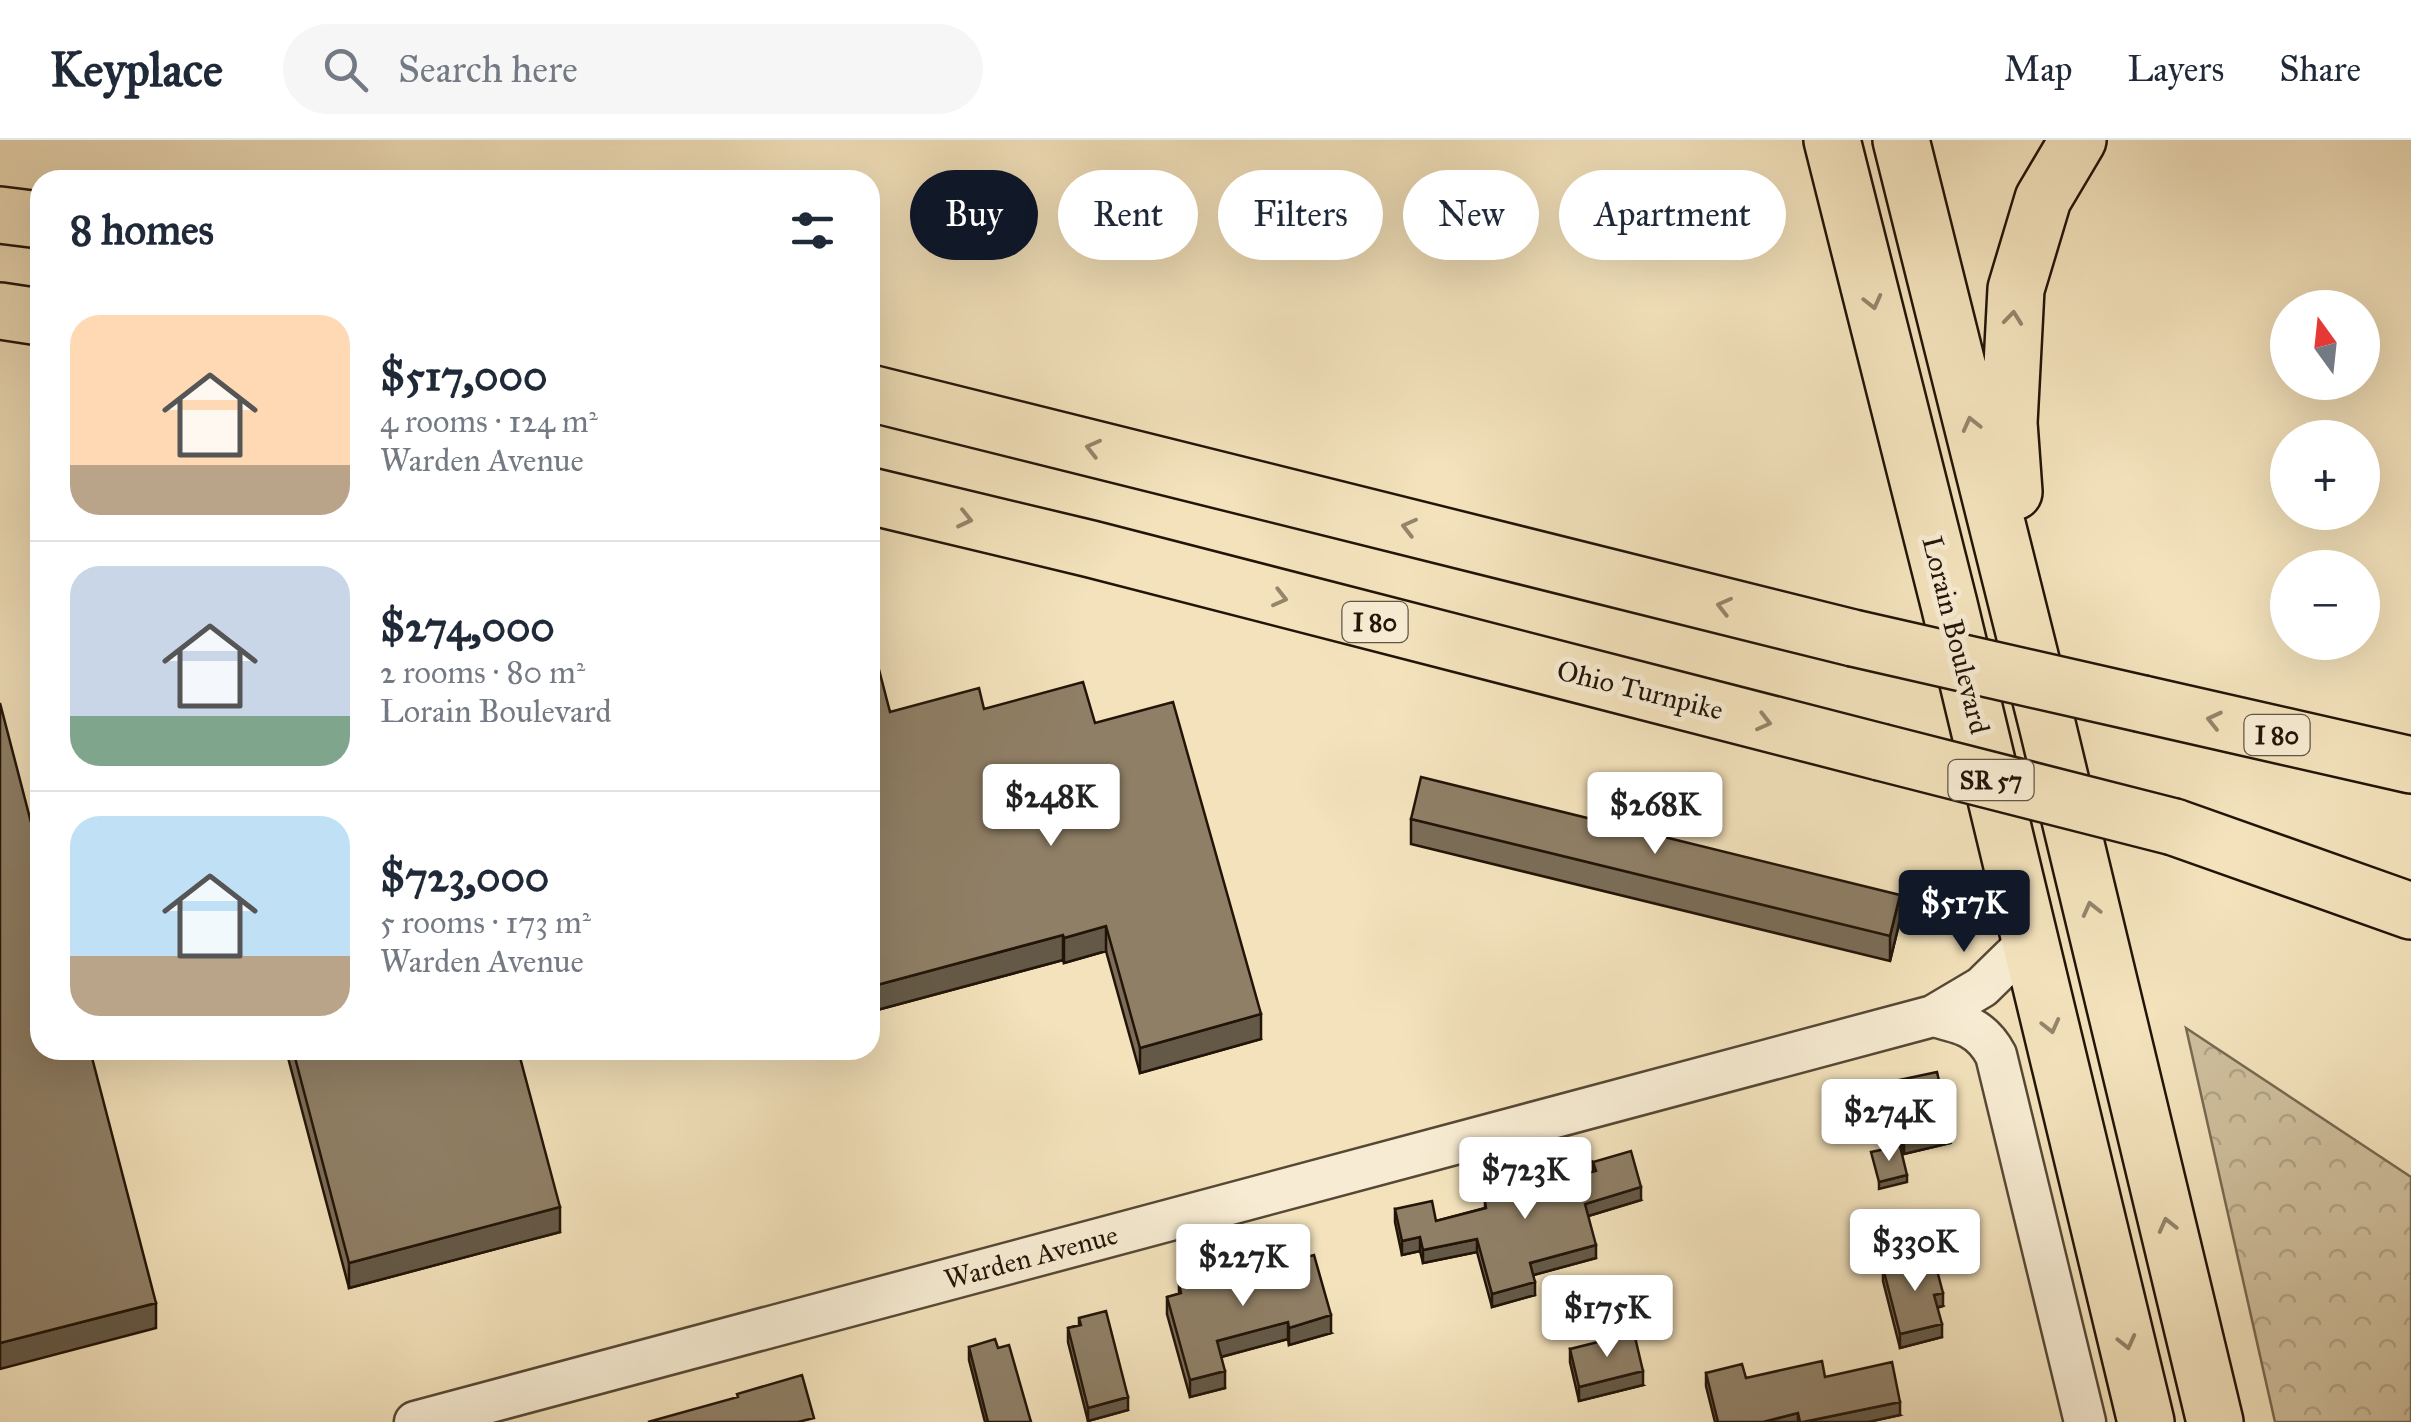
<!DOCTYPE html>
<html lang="en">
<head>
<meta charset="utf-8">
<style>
	body { margin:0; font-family:"IM FELL Great Primer",serif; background:#f6f6f7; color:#1f2937; height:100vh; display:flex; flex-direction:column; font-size:38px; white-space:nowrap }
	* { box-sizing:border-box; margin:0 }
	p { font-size:32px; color:#747a83 }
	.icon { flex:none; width:55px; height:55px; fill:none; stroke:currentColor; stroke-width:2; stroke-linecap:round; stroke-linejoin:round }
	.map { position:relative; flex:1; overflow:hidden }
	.details { position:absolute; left:30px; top:30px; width:850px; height:890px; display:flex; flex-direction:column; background:#fff; border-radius:30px; box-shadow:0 10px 40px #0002 }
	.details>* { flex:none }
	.banner { position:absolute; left:910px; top:30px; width:950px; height:90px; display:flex; gap:20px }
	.needle { width:65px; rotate:345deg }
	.controls { position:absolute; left:2270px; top:150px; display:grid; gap:20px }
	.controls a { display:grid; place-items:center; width:110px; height:110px; border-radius:50%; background:#fff; box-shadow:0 10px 40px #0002; font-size:50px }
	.price { position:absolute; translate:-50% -85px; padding:0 22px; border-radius:10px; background:#fff; color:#222; font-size:32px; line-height:65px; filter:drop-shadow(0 2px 5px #0008) }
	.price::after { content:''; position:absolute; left:50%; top:60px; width:30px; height:22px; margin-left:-15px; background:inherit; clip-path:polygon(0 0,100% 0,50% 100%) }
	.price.selected { background:#111827; color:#fff }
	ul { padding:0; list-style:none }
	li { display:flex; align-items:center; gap:30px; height:250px; padding:0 40px }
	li+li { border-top:2px solid #e0e1e3 }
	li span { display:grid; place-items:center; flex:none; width:280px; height:200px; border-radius:30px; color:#555 }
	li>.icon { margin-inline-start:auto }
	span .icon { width:120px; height:120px; fill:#fffc; stroke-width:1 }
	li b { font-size:42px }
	h2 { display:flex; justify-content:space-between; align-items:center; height:120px; padding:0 40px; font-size:42px }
	.pill { padding:0 35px; border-radius:45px; background:#fff; box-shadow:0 10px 40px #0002; font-size:35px; line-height:90px }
	.pill.selected { background:#111827; color:#fff }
	header { display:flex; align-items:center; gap:60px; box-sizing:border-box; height:140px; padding:0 50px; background:#fff; border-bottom:2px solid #e0e1e3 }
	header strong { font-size:48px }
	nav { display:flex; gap:55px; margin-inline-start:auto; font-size:35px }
	.search { width:700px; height:90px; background:#f6f6f7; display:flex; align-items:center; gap:25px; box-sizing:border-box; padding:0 35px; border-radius:55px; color:#747a83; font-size:38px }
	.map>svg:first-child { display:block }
	.forest { fill:url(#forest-crowns); stroke:#786a52; stroke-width:2.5 }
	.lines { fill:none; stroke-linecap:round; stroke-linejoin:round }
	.minor-casing { stroke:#564835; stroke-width:45 }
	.highway-casing { stroke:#221408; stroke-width:60 }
	.minor { stroke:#f7ecd3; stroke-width:40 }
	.highway { stroke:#f3e2bc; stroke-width:55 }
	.highway-bridge-casing { stroke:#221408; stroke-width:60; stroke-linecap:butt }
	.highway-bridge { stroke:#f3e2bc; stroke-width:55 }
	.wall { fill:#7b6d58; stroke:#221408; stroke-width:2.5 }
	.shaded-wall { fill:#645947; stroke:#221408; stroke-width:2.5 }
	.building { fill:#8f7f66; stroke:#221408; stroke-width:2.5 }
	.oneway { stroke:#95856b }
	.labels { text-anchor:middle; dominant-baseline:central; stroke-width:10; stroke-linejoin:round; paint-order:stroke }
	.shield { fill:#f7ecd3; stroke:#625545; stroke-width:2.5 }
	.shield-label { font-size:25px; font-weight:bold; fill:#221408 }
	.street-label { font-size:28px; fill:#221408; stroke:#f7ecd3 }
</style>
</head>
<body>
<header>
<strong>Keyplace</strong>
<div class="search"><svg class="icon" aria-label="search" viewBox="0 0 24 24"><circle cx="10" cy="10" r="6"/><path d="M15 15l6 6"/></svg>Search here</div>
<nav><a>Map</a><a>Layers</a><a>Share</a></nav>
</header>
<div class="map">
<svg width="2411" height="1282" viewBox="0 0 2411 1282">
	<defs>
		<pattern id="forest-crowns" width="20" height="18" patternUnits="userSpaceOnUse" patternTransform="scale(2.5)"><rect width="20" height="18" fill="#cfbf9d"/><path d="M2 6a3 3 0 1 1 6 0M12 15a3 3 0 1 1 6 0" fill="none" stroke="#b1a386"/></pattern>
	</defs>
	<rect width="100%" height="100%" fill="#f3e2bc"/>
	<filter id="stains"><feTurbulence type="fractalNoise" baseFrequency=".002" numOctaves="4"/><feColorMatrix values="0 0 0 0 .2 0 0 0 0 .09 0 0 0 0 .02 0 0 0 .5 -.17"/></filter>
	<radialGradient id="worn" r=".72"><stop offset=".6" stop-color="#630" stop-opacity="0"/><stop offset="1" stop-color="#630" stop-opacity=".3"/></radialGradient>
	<!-- forest -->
	<path class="forest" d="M2186,888L2411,1037V1282H2275Z"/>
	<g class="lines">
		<!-- minor casing -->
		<g class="minor-casing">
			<path id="minor" d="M1933,876C1962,883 1981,887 1996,915L2085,1282
				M415,1282L1933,876L1982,847L2030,800"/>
		</g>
		<!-- highway casing -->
		<g class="highway-casing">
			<path id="highway" d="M1832,0L1949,464L2146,1282
				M1901,0L2048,588L2215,1282
				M0,75L40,80
				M0,171L40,177
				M870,253L1853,498
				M2014,352L2009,283L2016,149L2043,59L2078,0
				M870,356L1091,409L1880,612
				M2143,564L2411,625
				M2174,687L2411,771"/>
		</g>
		<!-- minor -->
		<use href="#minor" class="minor"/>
		<!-- highway -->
		<use href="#highway" class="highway"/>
		<!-- highway-bridge casing -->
		<g class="highway-bridge-casing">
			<path id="highway-bridge" d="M1853,498L2143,564
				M1880,612L2174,687"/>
		</g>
		<!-- highway-bridge -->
		<use href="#highway-bridge" class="highway-bridge"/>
	</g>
	<!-- wall -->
	<path class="wall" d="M870,519L890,572L984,569L1095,583L1261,899L1140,933L1106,811L1064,823L1063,820L877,870L870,844Z
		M1411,679L1900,780L1890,821L1411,704Z
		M286,910H518L560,1092L349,1148Z
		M1890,942L1950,1003L1904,1014L1890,956Z
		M1593,1022L1641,1060L1588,1076L1596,1118L1533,1135L1535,1155L1492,1167L1477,1112L1423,1123L1420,1111L1402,1115L1395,1082V1069L1436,1081L1485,1068V1061L1593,1032Z
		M1883,1128L1943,1166L1937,1168L1942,1197L1900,1208L1883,1141Z
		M1213,1142L1331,1193L1289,1205L1288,1199L1221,1217L1225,1248L1190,1257L1167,1174V1157L1179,1154V1143Z
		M1079,1178L1128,1270L1088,1281L1068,1202V1188L1079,1185Z
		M969,1207L998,1208L1031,1282H985L969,1220Z
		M1570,1209L1643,1245L1579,1261L1570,1222Z
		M1706,1233L1746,1238L1825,1237L1900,1275L1868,1282H1715L1706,1246Z"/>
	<!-- shaded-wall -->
	<path class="shaded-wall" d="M1900,755V780L1890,821V796Z
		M1106,786V811L1064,823V798Z
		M1063,795V820L877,870V845Z
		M1261,874V899L1140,933V908Z
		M1950,989V1003L1904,1014V1000Z
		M1907,1035V1042L1879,1049V1042Z
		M1641,1047V1060L1585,1077V1064Z
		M560,1067V1092L349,1148V1123Z
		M1420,1097V1111L1402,1115V1101Z
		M1477,1099V1112L1423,1123V1110Z
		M1596,1105V1118L1530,1136V1123Z
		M1535,1142V1155L1492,1167V1154Z
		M1943,1153V1166L1934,1168V1155Z
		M156,1163V1188L0,1229V1203Z
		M1331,1175V1193L1289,1205V1188Z
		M1288,1182V1199L1217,1218V1201Z
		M1942,1184V1197L1900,1208V1194Z
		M1225,1231V1248L1190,1257V1240Z
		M1643,1231V1245L1579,1261V1247Z
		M1128,1257V1270L1088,1281V1268Z
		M1900,1262V1275L1868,1282H1803Z
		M1798,1273V1282H1763Z"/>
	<!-- building -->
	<path class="building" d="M876,518L890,572L979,548L984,569L1083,542L1095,583L1173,562L1261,874L1140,908L1106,786L1064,798L1063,795L877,845L870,819V519Z
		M0,563L40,717V910H90L156,1163L0,1203Z
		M1421,637L1900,755L1890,796L1411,679Z
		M293,910H518L560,1067L349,1123Z
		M1937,932L1950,989L1904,1000L1890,942Z
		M1900,1006L1907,1035L1879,1042L1871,1012Z
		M1631,1011L1641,1047L1585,1064L1596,1105L1530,1123L1535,1142L1492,1154L1477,1099L1423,1110L1420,1097L1402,1101L1395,1069L1432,1061L1436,1081L1486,1068L1485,1061L1596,1031L1593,1022Z
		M1314,1115L1331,1175L1289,1188L1288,1182L1217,1201L1225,1231L1190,1240L1167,1157L1181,1153L1179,1143L1211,1134L1213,1142L1228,1139Z
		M1933,1115L1943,1153L1934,1155L1942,1184L1900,1194L1883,1128Z
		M1106,1171L1128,1257L1088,1268L1068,1188L1081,1185L1079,1178Z
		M1634,1193L1643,1231L1579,1247L1570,1209Z
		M995,1199L998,1208L1009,1205L1031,1282H988L969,1207Z
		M1822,1221L1825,1237L1892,1222L1900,1262L1803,1282H1800L1798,1273L1763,1282H1718L1706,1233L1742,1224L1746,1238Z
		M802,1235L814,1278L798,1282H648L738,1257L737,1254Z"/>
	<!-- one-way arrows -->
	<defs><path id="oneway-chevron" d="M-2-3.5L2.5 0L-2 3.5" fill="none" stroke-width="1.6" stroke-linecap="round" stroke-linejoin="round" transform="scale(2.5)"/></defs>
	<g class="oneway">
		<use href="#oneway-chevron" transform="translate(1873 162) rotate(76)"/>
		<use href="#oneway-chevron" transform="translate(2013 178) rotate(-84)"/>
		<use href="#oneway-chevron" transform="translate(1971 284) rotate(-104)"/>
		<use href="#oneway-chevron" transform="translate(1093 308) rotate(-166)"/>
		<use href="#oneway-chevron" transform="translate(965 379) rotate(13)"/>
		<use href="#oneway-chevron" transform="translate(1409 387) rotate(-166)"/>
		<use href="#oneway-chevron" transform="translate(1280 458) rotate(14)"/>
		<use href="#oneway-chevron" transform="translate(1724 466) rotate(-166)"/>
		<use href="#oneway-chevron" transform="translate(2214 580) rotate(-167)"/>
		<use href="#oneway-chevron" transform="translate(1764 582) rotate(14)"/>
		<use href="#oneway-chevron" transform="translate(2091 769) rotate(-104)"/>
		<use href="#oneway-chevron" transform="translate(2051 886) rotate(76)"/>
		<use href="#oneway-chevron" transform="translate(2167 1085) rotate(-104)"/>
		<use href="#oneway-chevron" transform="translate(2127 1202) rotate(76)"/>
	</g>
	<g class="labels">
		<!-- shield labels -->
		<g class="shield">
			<rect x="1342.5" y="462" width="65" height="40" rx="8"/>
			<rect x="2244.5" y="575" width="65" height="40" rx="8"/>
			<rect x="1948.5" y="620" width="85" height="40" rx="8"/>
		</g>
		<g class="shield-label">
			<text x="1375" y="482">I 80</text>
			<text x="2277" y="595">I 80</text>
			<text x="1991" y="640">SR 57</text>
		</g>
		<!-- street labels -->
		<g class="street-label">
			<text transform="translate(1956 495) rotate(76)">Lorain Boulevard</text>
			<text transform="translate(1640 550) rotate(14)">Ohio Turnpike</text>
			<text transform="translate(1031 1117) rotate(-15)">Warden Avenue</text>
		</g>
	</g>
	<rect width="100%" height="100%" filter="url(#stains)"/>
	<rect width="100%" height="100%" fill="url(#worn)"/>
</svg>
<div class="controls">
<a><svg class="needle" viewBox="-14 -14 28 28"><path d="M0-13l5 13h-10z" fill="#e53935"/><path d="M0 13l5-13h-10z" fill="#747a83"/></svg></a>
<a>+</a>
<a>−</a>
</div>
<b class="price" style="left:1051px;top:709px">$248K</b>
<b class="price" style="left:1655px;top:717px">$268K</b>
<b class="price selected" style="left:1964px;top:815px">$517K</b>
<b class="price" style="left:1889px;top:1024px">$274K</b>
<b class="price" style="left:1525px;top:1082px">$723K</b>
<b class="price" style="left:1915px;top:1154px">$330K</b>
<b class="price" style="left:1243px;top:1169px">$227K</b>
<b class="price" style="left:1607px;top:1220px">$175K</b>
<div class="banner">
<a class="pill selected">Buy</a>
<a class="pill">Rent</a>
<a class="pill">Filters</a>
<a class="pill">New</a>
<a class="pill">Apartment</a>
</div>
<section class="details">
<h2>8 homes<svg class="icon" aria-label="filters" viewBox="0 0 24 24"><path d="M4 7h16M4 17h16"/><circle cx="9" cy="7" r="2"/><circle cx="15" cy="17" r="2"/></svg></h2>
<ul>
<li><span style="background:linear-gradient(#ffd9b3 75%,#b9a48a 0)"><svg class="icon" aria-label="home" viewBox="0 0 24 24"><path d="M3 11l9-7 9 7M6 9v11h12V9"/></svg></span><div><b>$517,000</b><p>4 rooms · 124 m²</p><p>Warden Avenue</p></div></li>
<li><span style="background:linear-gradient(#c9d6e8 75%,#7fa58c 0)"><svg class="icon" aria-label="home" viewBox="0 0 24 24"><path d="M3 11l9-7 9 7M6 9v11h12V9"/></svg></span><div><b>$274,000</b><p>2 rooms · 80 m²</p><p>Lorain Boulevard</p></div></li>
<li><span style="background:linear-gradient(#bfe0f5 70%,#b9a48a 0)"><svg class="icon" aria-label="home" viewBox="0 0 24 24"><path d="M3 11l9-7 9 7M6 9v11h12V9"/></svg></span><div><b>$723,000</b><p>5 rooms · 173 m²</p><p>Warden Avenue</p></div></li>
</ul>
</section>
</div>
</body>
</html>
